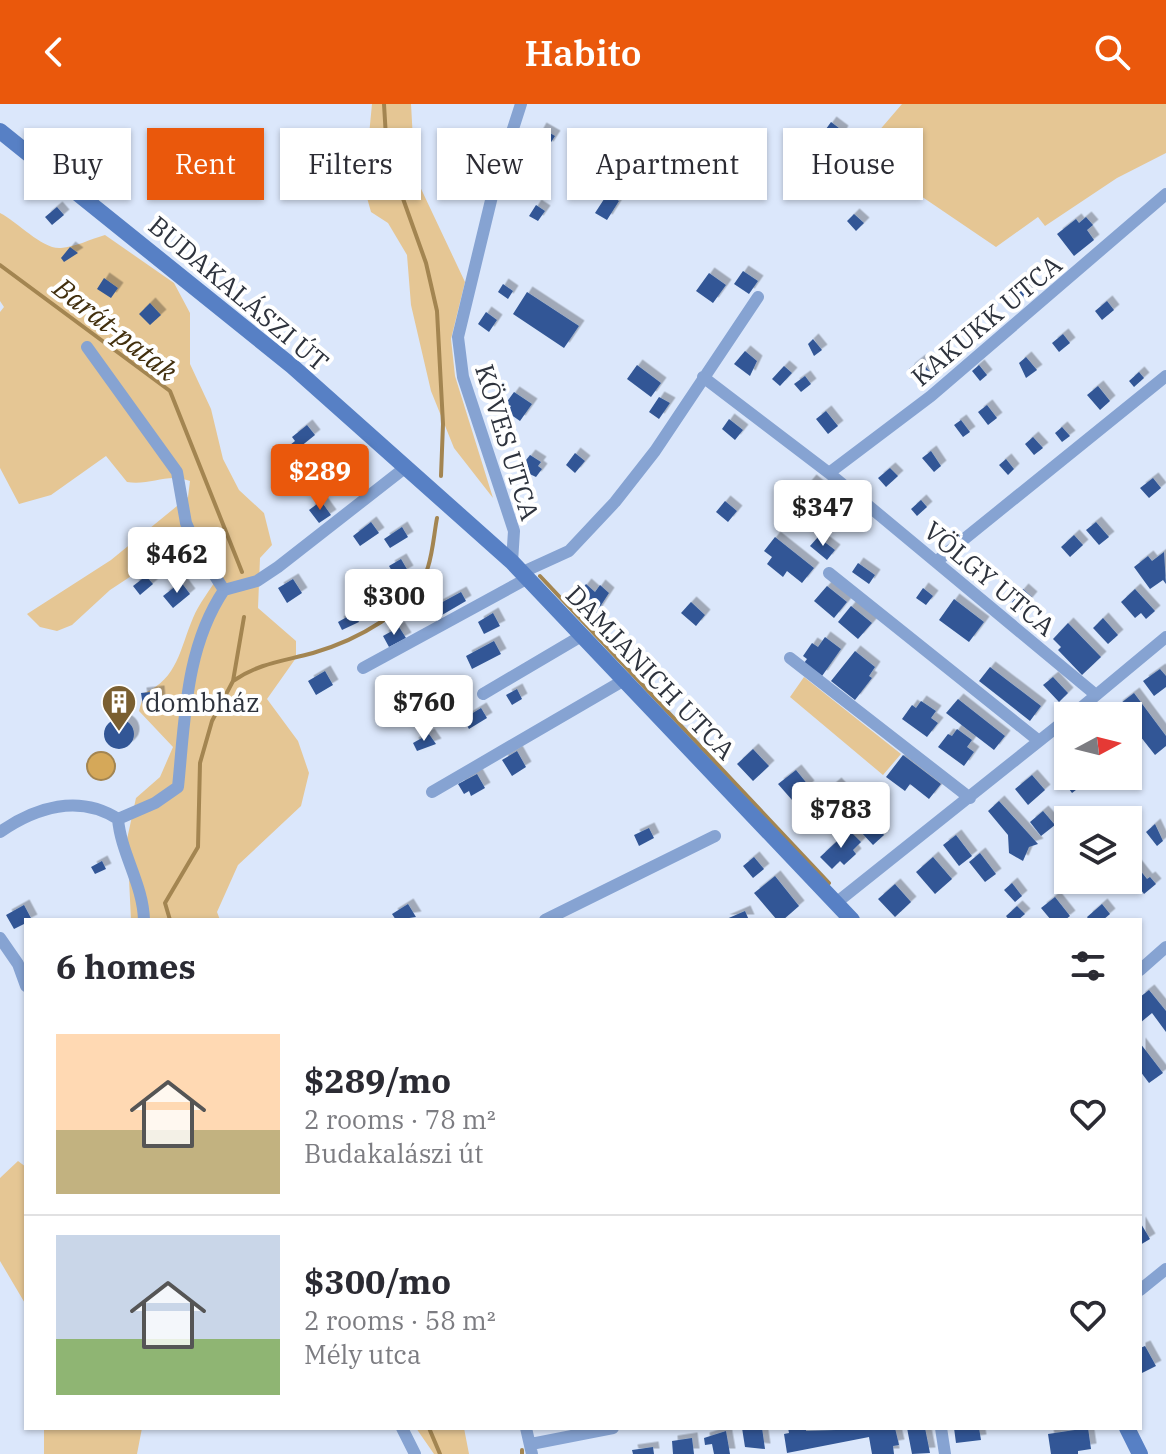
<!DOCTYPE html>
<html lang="en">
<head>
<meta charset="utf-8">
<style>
	body { margin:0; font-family:"IBM Plex Serif",serif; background:#f2f2f3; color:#2b2b33; height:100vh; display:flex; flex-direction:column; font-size:30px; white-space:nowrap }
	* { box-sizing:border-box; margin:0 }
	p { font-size:26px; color:#7c7c81 }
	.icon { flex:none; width:44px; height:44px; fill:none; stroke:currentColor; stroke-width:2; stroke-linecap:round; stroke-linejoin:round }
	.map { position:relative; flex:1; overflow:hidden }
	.panel { position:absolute; left:24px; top:814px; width:1118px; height:512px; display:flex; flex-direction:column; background:#fff; border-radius:0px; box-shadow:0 2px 6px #0004 }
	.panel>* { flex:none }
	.guide { position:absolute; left:24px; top:24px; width:1118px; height:72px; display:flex; gap:16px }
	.needle { width:52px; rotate:83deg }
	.buttons { position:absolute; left:1054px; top:598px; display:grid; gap:16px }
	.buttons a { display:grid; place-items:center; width:88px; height:88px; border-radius:0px; background:#fff; box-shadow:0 2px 6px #0004; font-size:40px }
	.price { position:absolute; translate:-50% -68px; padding:0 18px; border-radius:8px; background:#fff; color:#222; font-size:26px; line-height:52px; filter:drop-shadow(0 2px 4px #0008) }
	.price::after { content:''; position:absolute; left:50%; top:48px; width:24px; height:18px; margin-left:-12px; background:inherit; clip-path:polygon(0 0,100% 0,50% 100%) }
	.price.active { background:#ea580c; color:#fff }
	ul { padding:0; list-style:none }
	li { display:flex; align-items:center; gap:24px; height:200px; padding:0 32px }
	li+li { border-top:2px solid #e1e1e2 }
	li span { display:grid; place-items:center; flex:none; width:224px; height:160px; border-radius:0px; color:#555 }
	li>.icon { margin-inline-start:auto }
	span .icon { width:96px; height:96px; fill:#fffc; stroke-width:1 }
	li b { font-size:34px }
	h2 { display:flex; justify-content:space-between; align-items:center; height:96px; padding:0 32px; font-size:34px }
	.tag { padding:0 28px; border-radius:0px; background:#fff; box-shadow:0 2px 6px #0004; font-size:28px; line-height:72px }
	.tag.active { background:#ea580c; color:#fff }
	header { display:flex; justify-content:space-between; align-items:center; height:104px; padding:0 32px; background:#ea580c; color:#fff; font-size:36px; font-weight:600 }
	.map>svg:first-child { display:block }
	.green { fill:#e5c694 }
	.water { fill:#d5a859; stroke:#a38551; stroke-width:2 }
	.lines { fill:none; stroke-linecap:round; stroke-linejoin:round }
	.stream { stroke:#a38551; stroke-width:4 }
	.building { fill:#325796; filter:url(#shadow) }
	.street { stroke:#86a3d2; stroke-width:12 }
	.secondary { stroke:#5780c5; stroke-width:16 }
	.labels { text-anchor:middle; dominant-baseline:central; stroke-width:8; stroke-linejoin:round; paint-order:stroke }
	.street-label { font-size:26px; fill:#2e333d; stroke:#fff }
	.poi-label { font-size:26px; fill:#2e333d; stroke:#fff; text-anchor:start }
	.water-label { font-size:28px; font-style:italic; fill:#422f0d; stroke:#fff }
</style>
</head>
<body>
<header><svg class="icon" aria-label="back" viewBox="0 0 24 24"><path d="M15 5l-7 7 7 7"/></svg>Habito<svg class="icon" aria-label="search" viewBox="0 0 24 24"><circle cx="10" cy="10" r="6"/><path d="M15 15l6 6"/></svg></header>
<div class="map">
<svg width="1166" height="1350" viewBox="0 0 1166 1350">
	<defs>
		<filter id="shadow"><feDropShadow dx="5.5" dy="-5.5" stdDeviation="0" flood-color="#0004"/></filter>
	</defs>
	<rect width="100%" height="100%" fill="#dbe7fb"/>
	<!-- green -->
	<path class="green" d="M372,0H411L415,72L465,178L451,235L455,272L493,394L454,344L431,287L411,201L407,151L388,119L371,108L364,83Z
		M902,0H1166V49L1117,74L1045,122L1038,113L996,143L859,50Z
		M0,109C18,118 43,146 61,144C75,143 91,135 105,131L174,179L190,209V260L211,305L223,355L239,386L264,409L272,441L260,454L258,504L296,537V554L267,595L298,637L309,669L301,702L238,761L217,808L220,816H131L128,754L124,749L136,694L160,673L173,643L139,607L144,589C178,575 180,544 193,514C199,499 211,485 219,471C216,452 210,442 195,430L110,486L72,521L57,527L40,523L27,510L111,456L188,393L190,377C168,368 150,382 127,378L106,352L51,391L19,400L0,364V208L4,203L0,197Z
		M804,573L901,650L883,671L790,593Z
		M18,1057L26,1063V1201L0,1157V1074Z
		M44,1324H142L137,1350H44Z
		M416,1324H464L469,1350H434Z"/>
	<!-- water -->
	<path class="water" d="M87 662a14 14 0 1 1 28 0a14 14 0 1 1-28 0Z"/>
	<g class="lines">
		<!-- stream -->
		<path class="stream" d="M384,0L387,50L426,159L437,207L443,320L441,372
			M0,161L170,287L242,468
			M540,472L829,779
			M233,577C259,559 284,557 313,549C354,537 415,507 428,463C433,447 434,430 437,414
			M170,816L165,799L198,743L200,659L212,617L233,577L244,513
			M429,1324L440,1350
			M522,1346V1350"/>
	</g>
	<!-- building -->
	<path class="building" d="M831,18L843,27L839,34L826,25Z
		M541,24L555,32L548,43L535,35Z
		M533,47L545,53L541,62L528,57Z
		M466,68L483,73L481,81L462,80Z
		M608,89L619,97L607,116L595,109Z
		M536,101L545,107L538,117L529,112Z
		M57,103L64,111L52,121L45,113Z
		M854,110L864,119L856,127L847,117Z
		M1086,113L1093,121L1087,126L1094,136L1074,152L1057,130L1076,115L1079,119Z
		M70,143L78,149L64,158L61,154Z
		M743,167L758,177L749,190L734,180Z
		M709,169L726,181L713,199L696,187Z
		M1022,173L1035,188L1026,196L1012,181Z
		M104,174L118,184L111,194L97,185Z
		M503,180L513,187L508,195L498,188Z
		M527,188L579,222L564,244L513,210Z
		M1107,197L1114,206L1102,216L1095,207Z
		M150,199L161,211L150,221L139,210Z
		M486,208L497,216L489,228L478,220Z
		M1063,230L1070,239L1059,248L1052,239Z
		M813,235L822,246L814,252L808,240Z
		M745,247L757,257L750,272L734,260Z
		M1026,253L1037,266L1026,274L1019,259Z
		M920,256L931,269L920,278L909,265Z
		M637,261L661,279L651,293L627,275Z
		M979,261L987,271L980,277L972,267Z
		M784,262L792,269L780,282L772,275Z
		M1139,268L1144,274L1134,283L1129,277Z
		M805,272L811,280L801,288L794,280Z
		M1098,282L1110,297L1100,306L1087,291Z
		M514,288L532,300L520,317L507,308L511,302L506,299Z
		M659,293L670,299L659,315L649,308Z
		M987,301L997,314L988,321L978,308Z
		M826,307L838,322L828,330L816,315Z
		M729,315L743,326L735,336L722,325Z
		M961,316L970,328L963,333L954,321Z
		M307,321L315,331L295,347L290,341L295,337L292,333Z
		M1062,323L1070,332L1062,338L1055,329Z
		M1033,333L1043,344L1034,351L1025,340Z
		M931,347L941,362L934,368L922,354Z
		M575,349L585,357L575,369L566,361Z
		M530,351L541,358L538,362L542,365L536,373L519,365Z
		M303,352L308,359L296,368L290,361Z
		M1006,355L1014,365L1008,371L999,361Z
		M341,360L347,367L334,377L328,370Z
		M890,364L898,372L886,383L878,374Z
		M1153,374L1161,384L1149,394L1140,384Z
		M811,376L826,388L816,401L801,388Z
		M921,396L927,403L917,412L911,405Z
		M321,397L331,411L319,419L309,406Z
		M725,397L737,407L728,418L716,408Z
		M371,418L379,429L360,442L353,432Z
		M1096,418L1109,433L1099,441L1086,426Z
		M402,423L408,433L390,444L384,435Z
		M1074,431L1083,441L1070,453L1061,443Z
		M775,433L814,464L802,479L787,467L783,473L767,460L772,453L764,447Z
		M818,433L835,446L827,456L810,442Z
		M1164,448L1166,480L1163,476L1150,485L1134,463L1148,452L1152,457Z
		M401,455L408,467L396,474L389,462Z
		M858,459L875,471L869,480L852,468Z
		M146,472L153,480L140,491L133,482Z
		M293,475L302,489L287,499L278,484Z
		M181,478L190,490L173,504L163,492Z
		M586,480L595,488L600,481L609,489L596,509L579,489Z
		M827,482L847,498L834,514L814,497Z
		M923,484L933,492L926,501L916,494Z
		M1023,485L1032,493L1021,506L1012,498Z
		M1135,485L1155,507L1146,515L1141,509L1135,514L1121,498Z
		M461,488L466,497L442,511L437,501Z
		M954,495L984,518L969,538L939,516Z
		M691,498L705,511L696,522L681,509Z
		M851,502L872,519L858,535L838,518Z
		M354,509L359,518L342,526L338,518Z
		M493,509L500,522L484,530L478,518Z
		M1103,514L1118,531L1108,540L1093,524Z
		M1068,519L1101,553L1082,571L1058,546L1061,543L1053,535Z
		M399,523L406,534L389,543L383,532Z
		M825,533L841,545L822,572L804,559L807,555L803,552L812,539L818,543Z
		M494,537L501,550L472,565L466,552Z
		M855,547L875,563L869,572L872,574L855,596L831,577Z
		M990,563L1041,602L1030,617L979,577Z
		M1160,565L1166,572V583L1154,592L1143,577Z
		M325,567L333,581L316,591L308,577Z
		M1053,573L1068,589L1059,598L1043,581Z
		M517,585L522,595L512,601L506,591Z
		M159,587L160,599L143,602L141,589Z
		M1134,589L1166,632V642L1155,651L1140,632L1132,639L1128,634V612L1117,602Z
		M958,595L1005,632L994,646L946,609Z
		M921,597L936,607L931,614L938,619L927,633L902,615L912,601L916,604Z
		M481,604L487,614L469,625L463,615Z
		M104 630a15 15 0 1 1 30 0a15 15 0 1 1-30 0Z
		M957,625L972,636L967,643L974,648L964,662L938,643L948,630L952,632Z
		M429,630L436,640L417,647L413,639Z
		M753,645L769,662L753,677L737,660Z
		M517,647L526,663L512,672L502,656Z
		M903,651L941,680L929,695L910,680L905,687L886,673Z
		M1068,662V672H1086L1089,676L1072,689L1058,670Z
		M796,666L809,682L792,696L778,680Z
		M477,670L485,684L471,692L469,687L464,690L458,680Z
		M1032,671L1045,686L1028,701L1015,685Z
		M836,679L848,692L841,698L829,685Z
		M999,697L1038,740L1029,743L1023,757L1009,749L1008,731L988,707Z
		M859,703L884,731L873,741L848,714Z
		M1043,707L1055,721L1041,732L1030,718Z
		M1155,720L1163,737L1157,742L1146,728Z
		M649,724L654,734L639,742L634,731Z
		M849,726L861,738L853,746L856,750L844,761L840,757L832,765L820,753Z
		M956,731L972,752L959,762L943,741Z
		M980,749L996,770L985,778L969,758Z
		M1128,751L1147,775L1150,773L1156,780L1144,790L1133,775L1122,784L1116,776H1128Z
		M754,753L764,765L753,774L743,762Z
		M933,753L952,775L935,790L916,768Z
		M102,757L106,765L95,770L91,763Z
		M775,772L799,802L783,816H777L754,789Z
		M1012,779L1022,792L1015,798L1004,786Z
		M895,780L911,798L895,813L878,795Z
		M1055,793L1070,812L1065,816H1051L1041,804Z
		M408,800L416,813L396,816L392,810Z
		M1102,800L1110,810L1103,816H1089L1087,813Z
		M24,801L32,816L14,825L6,811Z
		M1017,802L1025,810L1018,816H1009L1006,812Z
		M745,807L749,816H724Z
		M1149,886L1166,907V928L1152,909L1140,919V893Z
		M1140,939L1163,969L1149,979L1140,967Z
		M1140,1118L1150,1135L1140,1141Z
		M1145,1242L1156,1262L1140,1270V1244Z
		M742,1324H762L765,1345L745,1343Z
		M788,1324H806V1327L895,1324L899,1341L893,1342L894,1350H872L869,1333L787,1349L784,1330L789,1329Z
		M907,1324H925L930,1349L912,1350Z
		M954,1324H979L981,1336L956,1339Z
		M1088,1324L1091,1345L1078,1347V1350H1051L1048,1330Z
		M726,1327L730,1350H714L712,1340L705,1341L704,1334Z
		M692,1334L694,1350H673L672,1337Z
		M653,1343L654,1350H633L632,1346Z"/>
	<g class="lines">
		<!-- street -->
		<path class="street" d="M87,243L177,368L186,419L197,444L224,486
			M703,273L829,369L1096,591
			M829,369L931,292L1166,90
			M937,457L1166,272
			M512,458L514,427L463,273L458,233L494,84L521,0
			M523,468L569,447L615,398L655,347L758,193
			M829,469L1039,637
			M224,486L257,477L278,463L406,363
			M790,554L970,694
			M363,564L528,474
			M483,590L583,531
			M1071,612L1166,533
			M432,688L626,575
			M118,715L155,699L178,683C185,616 185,544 224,486
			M118,715C121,750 143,780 144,816
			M0,728C36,703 79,690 118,715
			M836,799L1068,614
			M545,816L715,732
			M0,834L18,860L26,882
			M1140,866L1166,843
			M1140,1186L1166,1165
			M402,1324L415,1350
			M526,1324L532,1350
			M941,1324L945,1350
			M531,1340L613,1324"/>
		<!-- secondary -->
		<path class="secondary" d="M0,27L292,262L512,458L852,816
			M1127,1324L1140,1350"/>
	</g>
	<!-- icons -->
	<defs>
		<g id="building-pin" transform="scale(1.8)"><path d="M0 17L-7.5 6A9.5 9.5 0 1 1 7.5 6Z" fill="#7a5f31" stroke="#fff"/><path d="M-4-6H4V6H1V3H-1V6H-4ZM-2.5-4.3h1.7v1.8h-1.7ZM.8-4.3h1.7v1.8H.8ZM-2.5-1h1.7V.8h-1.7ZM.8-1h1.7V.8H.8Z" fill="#fff"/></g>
	</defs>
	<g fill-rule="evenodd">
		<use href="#building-pin" x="119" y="598"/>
	</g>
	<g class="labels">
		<!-- street labels -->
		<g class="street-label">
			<text transform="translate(239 189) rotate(40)">BUDAKALÁSZI ÚT</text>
			<text transform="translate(986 216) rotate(-40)">KAKUKK UTCA</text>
			<text transform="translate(508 338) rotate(73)">KÖVES UTCA</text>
			<text transform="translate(990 474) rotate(40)">VÖLGY UTCA</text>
			<text transform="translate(651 568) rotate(46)">DAMJANICH UTCA</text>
		</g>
		<!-- poi labels -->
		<g class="poi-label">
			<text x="145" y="598">dombház</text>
		</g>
		<!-- water labels -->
		<g class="water-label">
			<text transform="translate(116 225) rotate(38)">Barát-patak</text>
		</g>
	</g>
</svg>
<div class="buttons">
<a><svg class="needle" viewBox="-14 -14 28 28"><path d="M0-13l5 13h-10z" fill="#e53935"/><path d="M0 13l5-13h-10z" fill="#7c7c81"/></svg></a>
<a><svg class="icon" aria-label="layers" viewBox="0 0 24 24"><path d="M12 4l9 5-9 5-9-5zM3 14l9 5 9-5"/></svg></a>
</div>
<b class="price active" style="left:320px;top:408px">$289</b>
<b class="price" style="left:823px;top:444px">$347</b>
<b class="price" style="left:177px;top:491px">$462</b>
<b class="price" style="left:394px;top:533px">$300</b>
<b class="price" style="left:424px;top:639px">$760</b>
<b class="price" style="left:841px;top:746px">$783</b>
<div class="guide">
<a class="tag">Buy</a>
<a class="tag active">Rent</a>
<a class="tag">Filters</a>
<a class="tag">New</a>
<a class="tag">Apartment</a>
<a class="tag">House</a>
</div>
<section class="panel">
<h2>6 homes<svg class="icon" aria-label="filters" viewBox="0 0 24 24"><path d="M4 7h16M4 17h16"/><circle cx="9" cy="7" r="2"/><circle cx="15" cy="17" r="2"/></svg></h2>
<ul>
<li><span style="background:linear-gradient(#ffd9b3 60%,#c2b280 0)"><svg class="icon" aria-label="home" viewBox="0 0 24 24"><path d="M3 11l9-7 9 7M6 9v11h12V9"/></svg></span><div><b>$289/mo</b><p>2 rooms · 78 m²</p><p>Budakalászi út</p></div><svg class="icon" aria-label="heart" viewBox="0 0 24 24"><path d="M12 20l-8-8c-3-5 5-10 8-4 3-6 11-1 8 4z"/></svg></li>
<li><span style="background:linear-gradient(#c9d6e8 65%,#8fb573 0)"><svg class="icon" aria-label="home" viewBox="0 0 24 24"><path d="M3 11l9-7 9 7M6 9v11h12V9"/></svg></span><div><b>$300/mo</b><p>2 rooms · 58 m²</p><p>Mély utca</p></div><svg class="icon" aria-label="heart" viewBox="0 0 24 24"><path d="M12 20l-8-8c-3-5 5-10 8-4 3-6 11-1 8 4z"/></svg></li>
</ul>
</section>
</div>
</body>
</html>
